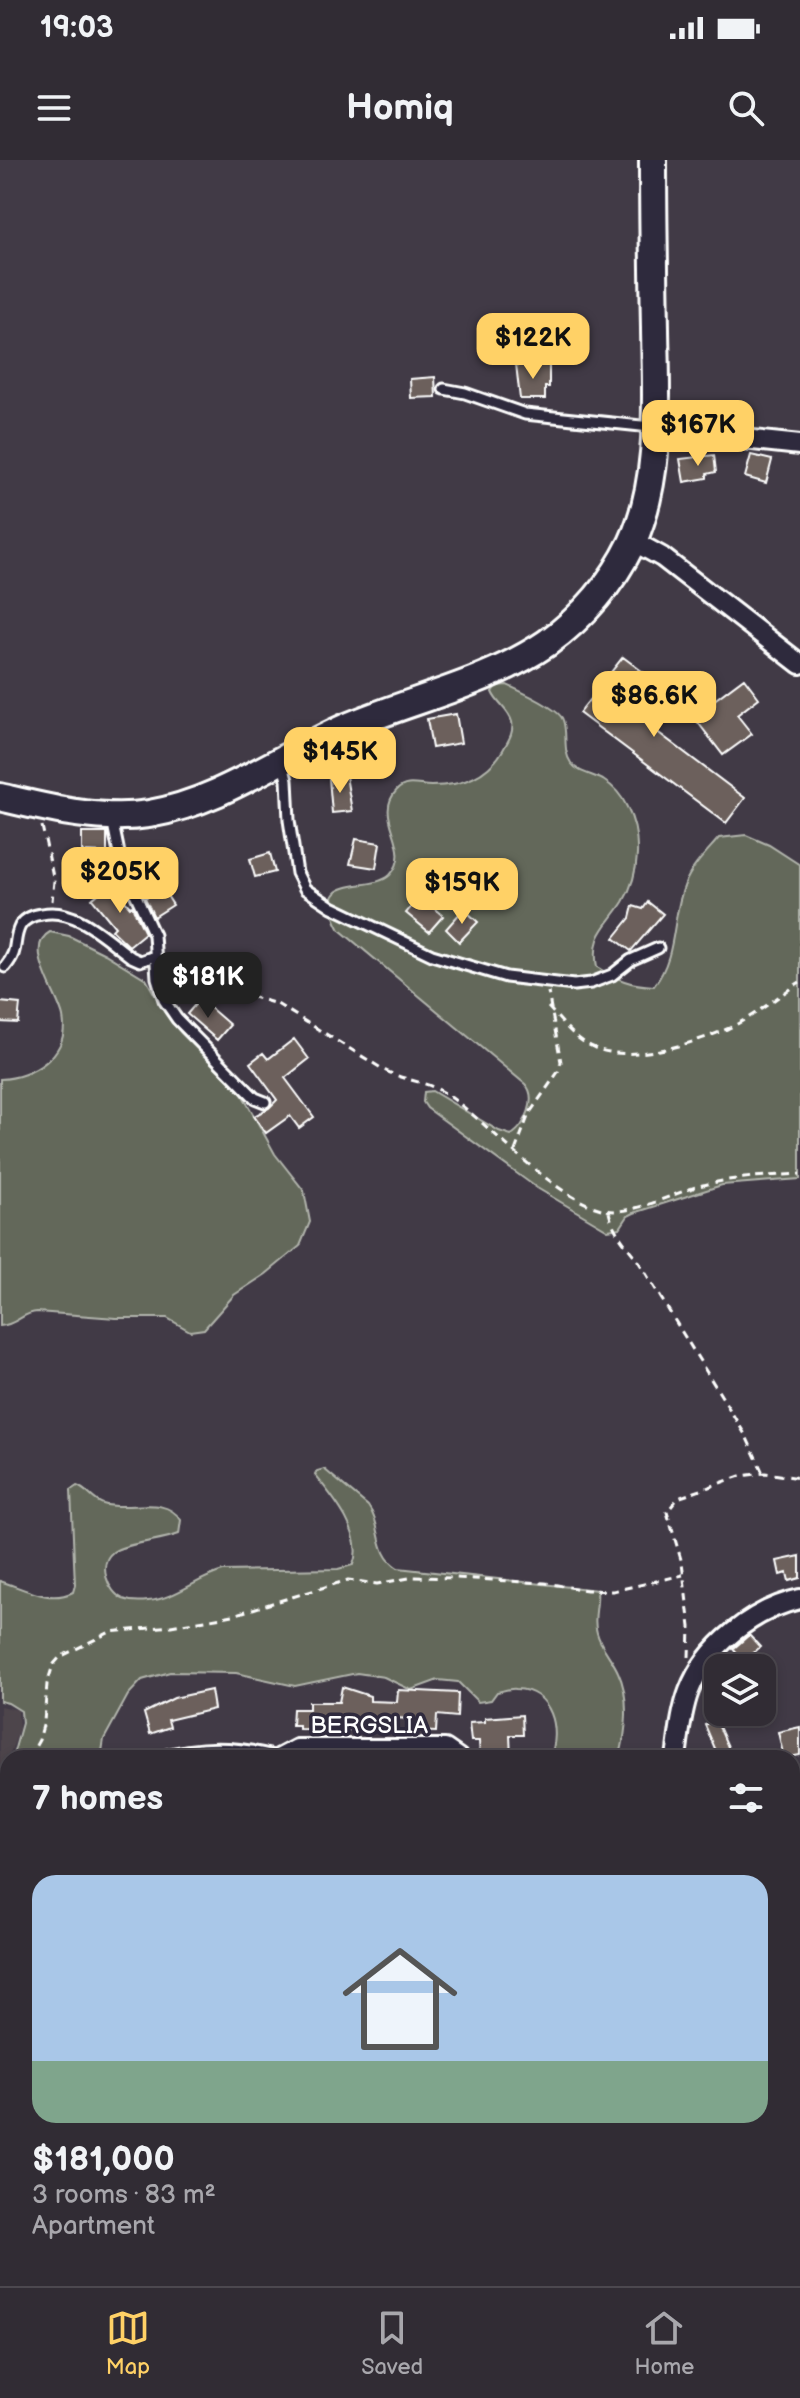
<!DOCTYPE html>
<html lang="en">
<head>
<meta charset="utf-8">
<style>
	body { margin:0; font-family:"Balsamiq Sans",sans-serif; background:#39343c; color:#f1f3f6; height:100vh; display:flex; flex-direction:column; font-size:30px; white-space:nowrap }
	* { box-sizing:border-box; margin:0 }
	p { font-size:26px; color:#a8a7ac }
	.icon { flex:none; width:44px; height:44px; fill:none; stroke:currentColor; stroke-width:2; stroke-linecap:round; stroke-linejoin:round }
	.map { position:relative; flex:1; overflow:hidden }
	.panel { position:absolute; left:0px; top:1590px; width:800px; height:536px; display:flex; flex-direction:column; background:#312c34; border-radius:24px 24px 0 0; box-shadow:0 4px 12px #0003,0 0 0 2px #4c484f }
	.panel>* { flex:none }
	.tools { position:absolute; left:704px; top:1494px; display:grid; gap:16px }
	.tools a { display:grid; place-items:center; width:72px; height:72px; border-radius:16px; background:#312c34; box-shadow:0 4px 12px #0003,0 0 0 2px #4c484f; font-size:40px }
	.price { position:absolute; translate:-50% -68px; padding:0 18px; border-radius:16px; background:#ffd166; color:#111; font-size:26px; line-height:52px; filter:drop-shadow(0 2px 4px #0008) }
	.price::after { content:''; position:absolute; left:50%; top:48px; width:24px; height:18px; margin-left:-12px; background:inherit; clip-path:polygon(0 0,100% 0,50% 100%) }
	.price.active { background:#222; color:#fff }
	ul { padding:0; list-style:none }
	li { display:grid; align-content:center; gap:16px; height:424px; padding:0 32px }
	li span { display:grid; place-items:center; height:248px; border-radius:24px; color:#555 }
	li>.icon { margin-inline-start:auto }
	span .icon { width:144px; height:144px; fill:#fffc; stroke-width:1 }
	li b { font-size:34px }
	h2 { display:flex; justify-content:space-between; align-items:center; height:96px; padding:0 32px; font-size:34px }
	.status { display:flex; justify-content:space-between; align-items:center; height:56px; padding:0 40px; background:#312c34; direction:ltr }
	.status svg { height:22px; fill:currentColor }
	header { display:flex; justify-content:space-between; align-items:center; height:104px; padding:0 32px; background:#312c34; font-size:36px; font-weight:800 }
	.tabs { display:flex; justify-content:space-around; align-items:center; height:112px; border-top:2px solid #4c484f; background:#312c34; font-size:22px; color:#a8a7ac }
	.tabs a { display:grid; justify-items:center; gap:4px }
	.tabs .active { color:#ffd166 }
	.map>svg:first-child { display:block }
	.built { fill:#4e454c }
	.green { fill:#63685a; stroke:#b1b4ac; stroke-width:2 }
	.building { fill:#6c605b; stroke:#fff; stroke-width:2 }
	.lines { fill:none; stroke-linecap:round; stroke-linejoin:round }
	.lane-casing { stroke:#fff; stroke-width:15 }
	.street-casing { stroke:#fff; stroke-width:24 }
	.secondary-casing { stroke:#fff; stroke-width:32 }
	.path { stroke:#fff; stroke-width:3; stroke-dasharray:8 6; stroke-linecap:butt }
	.lane { stroke:#2f2a3d; stroke-width:9 }
	.street { stroke:#2f2a3d; stroke-width:18 }
	.secondary { stroke:#2f2a3d; stroke-width:26 }
	.labels { text-anchor:middle; dominant-baseline:central; stroke-width:7; stroke-linejoin:round; paint-order:stroke }
	.street-label { font-size:24px; fill:#fff; stroke:#2f2a3d }
</style>
</head>
<body>
<div class="status"><b>19:03</b><svg viewBox="0 0 49 12"><path d="M0 12V9h3v3zM5 12V6h3v6zM10 12V3h3v9zM15 12V0h3v12zM26 1h20v11H26zM47 4h2v5h-2z"/></svg></div>
<header><svg class="icon" aria-label="menu" viewBox="0 0 24 24"><path d="M4 6h16M4 12h16M4 18h16"/></svg>Homiq<svg class="icon" aria-label="search" viewBox="0 0 24 24"><circle cx="10" cy="10" r="6"/><path d="M15 15l6 6"/></svg></header>
<div class="map">
<svg width="800" height="2126" viewBox="0 0 800 2126">
	<rect width="100%" height="100%" fill="#413a46"/>
	<filter id="ink" filterUnits="userSpaceOnUse"><feTurbulence type="fractalNoise" baseFrequency=".0125" numOctaves="2"/><feDisplacementMap in="SourceGraphic" scale="16" xChannelSelector="R" yChannelSelector="G"/><feConvolveMatrix kernelMatrix="1 2 1 2 8 2 1 2 1" color-interpolation-filters="sRGB"/></filter>
	<g filter="url(#ink)">
		<!-- built -->
		<path class="built" d="M0,1546L18,1550L19,1569L0,1622Z"/>
		<!-- green -->
		<path class="green" d="M507,525C518,530 560,549 563,560C568,574 562,590 571,603C578,613 592,614 603,620C613,626 622,636 627,647C642,676 640,714 623,742C607,767 591,774 597,807C617,820 631,825 654,826C678,795 671,757 685,724C692,706 707,692 719,678L746,675L769,685L800,705V1019L722,1025L634,1053L628,1056L620,1068L608,1070L537,1028L427,948L423,942L424,932L432,931L499,971L511,975C526,967 538,937 525,924L340,770C308,711 370,734 390,715C416,688 371,657 397,630C406,620 419,626 431,626C461,626 488,616 503,590C508,581 514,573 512,562C509,550 497,544 492,532L496,526Z
			M50,772L69,776L105,794L146,819L165,853L181,873L242,934L275,994L304,1031L310,1062L300,1086L266,1114L234,1135L204,1169L190,1171L167,1158H116L37,1152C23,1152 17,1165 0,1166V919C32,918 70,895 63,857C59,836 22,787 50,772Z
			M324,1309L368,1346C383,1366 374,1393 398,1408L597,1430C599,1446 592,1458 597,1473C601,1488 612,1498 618,1512C630,1537 627,1573 619,1598H550C562,1570 552,1530 516,1529C510,1528 503,1531 497,1532L491,1540L478,1542L458,1522L438,1520L411,1530L384,1517L357,1513L295,1526L236,1513L170,1512L142,1520L128,1535L104,1579L101,1598H32L14,1592L22,1563L21,1551L8,1543L0,1541V1421C23,1428 49,1444 73,1432L75,1425L71,1330L77,1326C88,1330 92,1340 103,1344C129,1352 164,1334 181,1360L179,1374C162,1381 125,1383 113,1392C97,1404 108,1432 123,1439C131,1442 140,1442 148,1441C175,1439 197,1418 223,1411L338,1409L353,1405C365,1375 333,1337 315,1315L317,1311Z
			M8,1853V2118H582L580,2126H0V1864Z"/>
		<!-- building -->
		<path class="building" d="M516,204H549V227H545V239H520Z
			M435,217L436,237L411,238L410,219Z
			M714,295L716,312L707,314V318L684,322L680,299Z
			M751,295L772,300L766,323L745,317Z
			M623,497L659,524L635,555L745,638L726,663L579,553Z
			M744,518L759,538L737,555L752,574L723,595L693,556Z
			M456,554L461,583L432,588L427,559Z
			M346,616L352,651L332,653L329,618Z
			M82,673H107V693L82,692Z
			M356,679L380,683L376,708L350,704Z
			M270,693L275,712L255,717L250,699Z
			M110,724L130,747L132,746L145,773L129,786L112,770L115,767L92,739Z
			M162,728L173,745L154,757L145,738Z
			M427,728L436,736L429,744L443,756L429,772L406,753Z
			M648,742L663,754L631,791L614,778L630,758L633,746L643,749Z
			M466,751L478,762L459,782L446,769L461,752L463,754Z
			M200,839L230,865L217,880L187,854Z
			M0,842L20,844L18,863L0,862Z
			M294,879L309,899L285,918L314,957L299,968L290,956L266,973L254,956L269,948L277,940L250,903L263,893L268,899Z
			M800,1396V1418L789,1421L787,1413L780,1415L777,1401Z
			M749,1475L760,1487L744,1502L733,1489Z
			M342,1527L370,1536V1541L397,1542L398,1530L458,1533L457,1557L437,1555L436,1572L413,1571L414,1559L369,1557V1570L299,1569V1565H292L293,1549H309V1542H339Z
			M211,1530L214,1549L168,1560L170,1567L150,1574L144,1553L174,1538Z
			M522,1555L523,1575H510L511,1598H480L479,1581H471L469,1563L485,1562V1558Z
			M716,1560L733,1598H719L705,1565Z
			M800,1567V1595L784,1598L778,1572Z"/>
		<g class="lines">
			<!-- lane casing -->
			<g class="lane-casing">
				<path id="lane" d="M444,229L465,233L525,254L651,267
					M282,601L287,620L289,660L297,713L305,729L332,747L432,795L506,817L574,825L591,823L612,815L631,800L658,788
					M112,659L121,703L154,775L157,818L164,840L177,859L255,938L265,942
					M5,807C20,789 12,782 20,766C25,758 34,755 42,754C76,747 106,779 131,797L140,801L155,796
					M155,1598C199,1585 236,1585 281,1598
					M0,1644L8,1635
					M0,1980H8
					M746,2126L749,2118"/>
			</g>
			<!-- street casing -->
			<g class="street-casing">
				<path id="street" d="M654,276L734,278L800,285
					M633,381L662,397L800,504
					M280,1598L297,1589H445L458,1598
					M676,1598C679,1576 681,1552 689,1531C706,1486 754,1449 800,1439
					M0,1732H8
					M792,1831L800,1825
					M792,1935L800,1946"/>
			</g>
			<!-- secondary casing -->
			<g class="secondary-casing">
				<path id="secondary" d="M0,637C47,648 100,662 149,654C220,642 281,596 347,567C412,539 487,524 547,483C583,457 612,424 632,383C662,318 656,239 655,169C654,113 653,56 653,0"/>
			</g>
			<!-- path -->
			<path class="path" d="M42,666L54,721L52,741
				M170,813L277,844L386,911C404,920 427,922 443,932C488,960 562,1051 616,1051C645,1050 675,1032 703,1025C735,1017 768,1016 800,1014
				M548,847C562,862 575,880 595,888C631,903 692,884 727,869C752,858 777,837 800,822
				M515,991L529,954L558,912L561,902L548,832
				M609,1052C613,1071 625,1084 637,1099L746,1276L763,1313
				M689,1497L690,1467L682,1403L667,1352L678,1338L740,1316L765,1313L800,1318
				M29,1598L39,1580L44,1562L47,1524L53,1505L60,1497L110,1472L171,1466L233,1455L348,1420L377,1424L414,1417L456,1418L545,1423L587,1430L613,1431L683,1415
				M235,2126L238,2118"/>
			<!-- lane -->
			<use href="#lane" class="lane"/>
			<!-- street -->
			<use href="#street" class="street"/>
			<!-- secondary -->
			<use href="#secondary" class="secondary"/>
		</g>
	</g>
	<g class="labels">
		<!-- street labels -->
		<g class="street-label">
			<text x="369" y="1565">BERGSLIA</text>
		</g>
	</g>
</svg>
<div class="tools">
<a><svg class="icon" aria-label="layers" viewBox="0 0 24 24"><path d="M12 4l9 5-9 5-9-5zM3 14l9 5 9-5"/></svg></a>
</div>
<b class="price" style="left:533px;top:221px">$122K</b>
<b class="price" style="left:698px;top:308px">$167K</b>
<b class="price" style="left:654px;top:579px">$86.6K</b>
<b class="price" style="left:340px;top:635px">$145K</b>
<b class="price" style="left:120px;top:755px">$205K</b>
<b class="price" style="left:462px;top:766px">$159K</b>
<b class="price active" style="left:208px;top:860px">$181K</b>
<section class="panel">
<h2>7 homes<svg class="icon" aria-label="filters" viewBox="0 0 24 24"><path d="M4 7h16M4 17h16"/><circle cx="9" cy="7" r="2"/><circle cx="15" cy="17" r="2"/></svg></h2>
<ul>
<li><span style="background:linear-gradient(#a9c7e8 75%,#7fa58c 0)"><svg class="icon" aria-label="home" viewBox="0 0 24 24"><path d="M3 11l9-7 9 7M6 9v11h12V9"/></svg></span><div><b>$181,000</b><p>3 rooms · 83 m²</p><p>Apartment</p></div></li>
</ul>
</section>
</div>
<nav class="tabs">
<a class="active"><svg class="icon" aria-label="map" viewBox="0 0 24 24"><path d="M3 6l6-2 6 2 6-2v14l-6 2-6-2-6 2zM9 4v14M15 6v14"/></svg>Map</a>
<a><svg class="icon" aria-label="saved" viewBox="0 0 24 24"><path d="M7 4h10v16l-5-4-5 4z"/></svg>Saved</a>
<a><svg class="icon" aria-label="home" viewBox="0 0 24 24"><path d="M3 11l9-7 9 7M6 9v11h12V9"/></svg>Home</a>
</nav>
</body>
</html>
